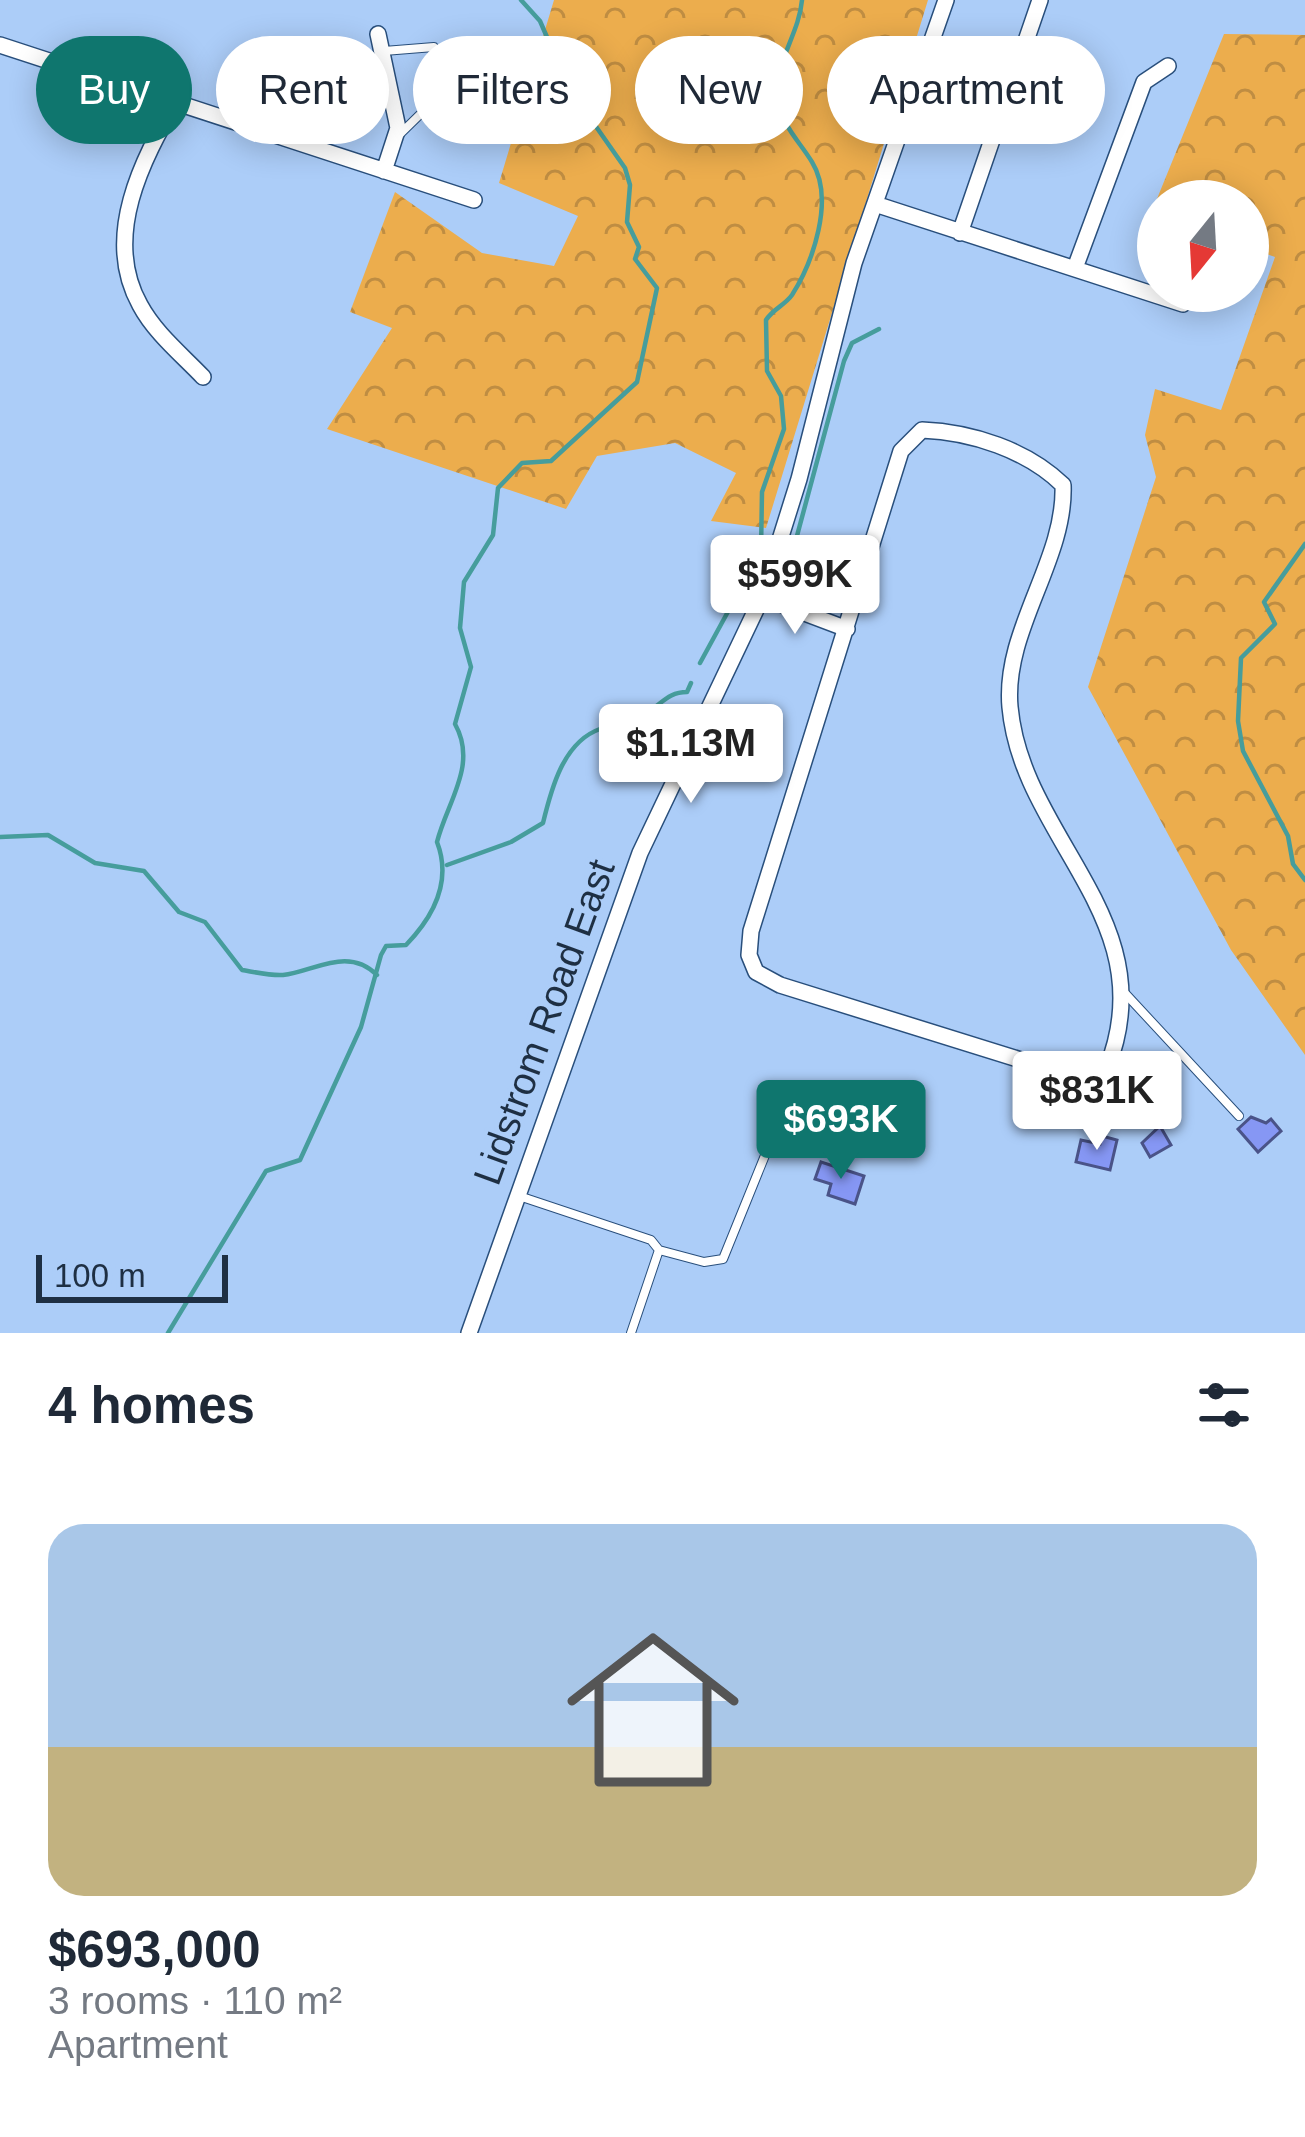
<!DOCTYPE html>
<html lang="en">
<head>
<meta charset="utf-8">
<style>
	body { margin:0; font-family:Helvetica,sans-serif; background:#f2f2f3; color:#1f2937; height:100vh; display:flex; flex-direction:column; font-size:45px; white-space:nowrap }
	* { box-sizing:border-box; margin:0 }
	p { font-size:39px; color:#747a83 }
	.icon { flex:none; width:66px; height:66px; fill:none; stroke:currentColor; stroke-width:2; stroke-linecap:round; stroke-linejoin:round }
	.map { position:relative; height:1333px; overflow:hidden }
	.details { display:flex; flex-direction:column; background:#fff; flex:1 }
	.details>* { flex:none }
	.top-card { position:absolute; left:36px; top:36px; width:1233px; height:108px; display:flex; gap:24px }
	.needle { width:78px; rotate:198deg }
	.buttons { position:absolute; left:1137px; top:180px; display:grid; gap:24px }
	.buttons a { display:grid; place-items:center; width:132px; height:132px; border-radius:50%; background:#fff; box-shadow:0 6px 30px #0003; font-size:60px }
	.scale { position:absolute; left:36px; bottom:30px; width:192px; box-sizing:border-box; padding-left:12px; border:6px solid #1e2f43; border-top:0; font-size:33px; line-height:42px; white-space:nowrap; color:#1e2f43; -webkit-text-stroke:9px #accdf8; paint-order:stroke }
	.price { position:absolute; translate:-50% -102px; padding:0 27px; border-radius:12px; background:#fff; color:#222; font-size:39px; line-height:78px; filter:drop-shadow(0 3px 6px #0008) }
	.price::after { content:''; position:absolute; left:50%; top:72px; width:36px; height:27px; margin-left:-18px; background:inherit; clip-path:polygon(0 0,100% 0,50% 100%) }
	.price.on { background:#0f766e; color:#fff }
	ul { padding:0; list-style:none }
	li { display:grid; align-content:center; gap:24px; height:636px; padding:0 48px }
	li+li { border-top:3px solid #e0e1e3 }
	li span { display:grid; place-items:center; height:372px; border-radius:36px; color:#555 }
	li>.icon { margin-inline-start:auto }
	span .icon { width:216px; height:216px; fill:#fffc; stroke-width:1 }
	li b { font-size:51px }
	h2 { display:flex; justify-content:space-between; align-items:center; height:144px; padding:0 48px; font-size:51px }
	.chip { padding:0 42px; border-radius:54px; background:#fff; box-shadow:0 6px 30px #0003; font-size:42px; line-height:108px }
	.chip.on { background:#0f766e; color:#fff }
	.map>svg:first-child { display:block }
	.forest { fill:url(#forest-crowns) }
	.lines { fill:none; stroke-linecap:round; stroke-linejoin:round }
	.stream { stroke:#469d9c; stroke-width:4.5 }
	.building { fill:#8697f4; stroke:#4a5388; stroke-width:3 }
	.lane-casing { stroke:#294f7c; stroke-width:10 }
	.street-casing { stroke:#294f7c; stroke-width:18 }
	.lane { stroke:#fff; stroke-width:8 }
	.street { stroke:#fff; stroke-width:15 }
	.labels { text-anchor:middle; dominant-baseline:central; stroke-width:9; stroke-linejoin:round; paint-order:stroke }
	.street-label { font-size:39px; fill:#1e2f43; stroke:#accdf8 }
</style>
</head>
<body>
<div class="map">
<svg width="1305" height="1333" viewBox="0 0 1305 1333">
	<defs>
		<pattern id="forest-crowns" width="20" height="18" patternUnits="userSpaceOnUse" patternTransform="scale(3)"><rect width="20" height="18" fill="#ecad4d"/><path d="M2 6a3 3 0 1 1 6 0M12 15a3 3 0 1 1 6 0" fill="none" stroke="#bf8d42"/></pattern>
	</defs>
	<rect width="100%" height="100%" fill="#accdf8"/>
	<!-- forest -->
	<path class="forest" d="M554,0H928L766,528L711,521L736,473L675,443L597,456L566,509L327,429L392,328L350,312L395,192L482,253L554,266L578,216L499,183Z
		M1224,34L1305,35V1055L1231,950L1088,687L1156,477L1145,435L1155,389L1221,410L1275,257L1248,247V201H1158V219L1150,216Z"/>
	<g class="lines">
		<!-- stream -->
		<path class="stream" d="M1305,544L1264,602L1275,624L1241,658L1238,721L1243,751L1288,836L1293,864L1305,880
			M756,569L787,573L844,361L852,343L879,329
			M700,663L761,551L762,492L784,429L781,396L767,371L766,320C773,309 785,305 792,295C813,262 835,199 812,162C798,139 782,127 778,98C774,62 799,35 802,0
			M0,837L48,835L95,863L144,871L179,912L205,922L242,970C254,972 271,976 283,975C315,971 348,946 377,975
			M447,865L511,842L543,823C551,790 563,742 600,729C615,724 632,720 646,713C662,704 668,692 687,692L691,683
			M168,1333L266,1171L300,1160L361,1027L381,955L386,946L406,945C435,915 452,881 437,842C447,802 478,765 455,724L471,667L460,628L464,582L493,535L498,488L522,463L551,461L637,382L657,288L635,259L639,247L627,222L630,185L625,168L569,88L540,21L521,0"/>
	</g>
	<!-- building -->
	<path class="building" d="M1251,1117L1266,1123L1271,1119L1281,1131L1258,1152L1238,1129Z
		M1160,1126L1171,1145L1150,1157L1142,1143Z
		M1102,1136L1117,1140L1110,1170L1076,1162L1081,1140L1100,1144Z
		M821,1162L864,1176L855,1204L828,1195L831,1184L815,1179Z"/>
	<g class="lines">
		<!-- lane casing -->
		<g class="lane-casing">
			<path id="lane" d="M384,51L434,47L447,68L442,93L400,134
				M1122,990L1239,1116
				M519,1196L651,1240L659,1250L631,1333
				M659,1250L704,1262L723,1259L783,1111"/>
		</g>
		<!-- street casing -->
		<g class="street-casing">
			<path id="street" d="M378,34L398,128L384,171
				M0,45L474,200
				M177,100C142,160 102,237 140,305C155,333 181,354 203,377
				M875,204L1183,304
				M960,233L1040,0
				M1075,268L1144,82L1168,66
				M922,430C972,432 1027,450 1063,485C1066,560 1003,630 1010,707C1022,840 1166,920 1107,1068L1085,1080L780,985L756,972L749,955L751,931L901,451Z
				M762,597L847,629
				M469,1333L640,853L762,597L799,479L854,263L946,0"/>
		</g>
		<!-- lane -->
		<use href="#lane" class="lane"/>
		<!-- street -->
		<use href="#street" class="street"/>
	</g>
	<g class="labels">
		<!-- street labels -->
		<g class="street-label">
			<text transform="translate(544 1022) rotate(-70)">Lidstrom Road East</text>
		</g>
	</g>
</svg>
<div class="buttons">
<a><svg class="needle" viewBox="-14 -14 28 28"><path d="M0-13l5 13h-10z" fill="#e53935"/><path d="M0 13l5-13h-10z" fill="#747a83"/></svg></a>
</div>
<div class="scale">100 m</div>
<b class="price" style="left:795px;top:637px">$599K</b>
<b class="price" style="left:691px;top:806px">$1.13M</b>
<b class="price" style="left:1097px;top:1153px">$831K</b>
<b class="price on" style="left:841px;top:1182px">$693K</b>
<div class="top-card">
<a class="chip on">Buy</a>
<a class="chip">Rent</a>
<a class="chip">Filters</a>
<a class="chip">New</a>
<a class="chip">Apartment</a>
</div>
</div>
<section class="details">
<h2>4 homes<svg class="icon" aria-label="filters" viewBox="0 0 24 24"><path d="M4 7h16M4 17h16"/><circle cx="9" cy="7" r="2"/><circle cx="15" cy="17" r="2"/></svg></h2>
<ul>
<li><span style="background:linear-gradient(#a9c7e8 60%,#c2b280 0)"><svg class="icon" aria-label="home" viewBox="0 0 24 24"><path d="M3 11l9-7 9 7M6 9v11h12V9"/></svg></span><div><b>$693,000</b><p>3 rooms · 110 m²</p><p>Apartment</p></div></li>
</ul>
</section>
</body>
</html>
